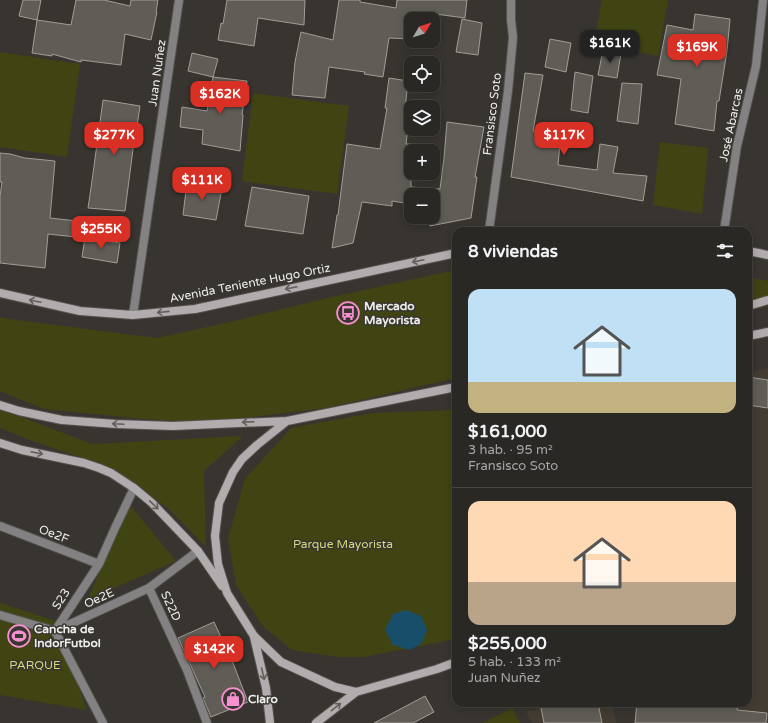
<!DOCTYPE html>
<html lang="es">
<head>
<meta charset="utf-8">
<style>
	body { margin:0; font-family:"Varela Round",sans-serif; background:#32302c; color:#f1f3f6; height:100vh; display:flex; flex-direction:column; font-size:15px; white-space:nowrap }
	* { box-sizing:border-box; margin:0 }
	p { font-size:13px; color:#a5a6a6 }
	.icon { flex:none; width:22px; height:22px; fill:none; stroke:currentColor; stroke-width:2; stroke-linecap:round; stroke-linejoin:round }
	.map { position:relative; flex:1; overflow:hidden }
	.details { position:absolute; left:452px; top:227px; width:300px; height:480px; display:flex; flex-direction:column; background:#2a2824; border-radius:12px; box-shadow:0 2px 10px #0003,0 0 0 1px #464441 }
	.details>* { flex:none }
	.needle { width:26px; rotate:51deg }
	.tools { position:absolute; left:404px; top:12px; display:grid; gap:8px }
	.tools a { display:grid; place-items:center; width:36px; height:36px; border-radius:8px; background:#2a2824; box-shadow:0 2px 10px #0003,0 0 0 1px #464441; font-size:20px }
	.price { position:absolute; translate:-50% -34px; padding:0 9px; border-radius:8px; background:#d93025; color:#fff; font-size:13px; line-height:26px; filter:drop-shadow(0 1px 2px #0008) }
	.price::after { content:''; position:absolute; left:50%; top:24px; width:12px; height:9px; margin-left:-6px; background:inherit; clip-path:polygon(0 0,100% 0,50% 100%) }
	.price.current { background:#222; color:#fff }
	ul { padding:0; list-style:none }
	li { display:grid; align-content:center; gap:8px; height:212px; padding:0 16px }
	li+li { border-top:1px solid #464441 }
	li span { display:grid; place-items:center; height:124px; border-radius:12px; color:#555 }
	li>.icon { margin-inline-start:auto }
	span .icon { width:72px; height:72px; fill:#fffc; stroke-width:1 }
	li b { font-size:17px }
	h2 { display:flex; justify-content:space-between; align-items:center; height:48px; padding:0 16px; font-size:17px }
	.map>svg:first-child { display:block }
	.built { fill:#433c32 }
	.green { fill:#404413 }
	.water { fill:#194e6b }
	.building { fill:#605d57; stroke:#a09d97 }
	.lines { fill:none; stroke-linecap:round; stroke-linejoin:round }
	.street-casing { stroke:#55524e; stroke-width:10 }
	.secondary-casing { stroke:#55524e; stroke-width:10 }
	.street { stroke:#848182; stroke-width:8 }
	.secondary { stroke:#b1acad; stroke-width:8 }
	.oneway { stroke:#625f5c }
	.labels { text-anchor:middle; dominant-baseline:central; stroke-width:3; stroke-linejoin:round; paint-order:stroke }
	.street-label { font-size:12px; fill:#efedea; stroke:#383530 }
	.poi-label { font-size:12px; font-weight:bold; fill:#efedea; stroke:#383530; text-anchor:start }
	.park-label { font-size:12px; fill:#d1da79; stroke:#383530 }
</style>
</head>
<body>
<div class="map">
<svg width="768" height="723" viewBox="0 0 768 723">
	<rect width="100%" height="100%" fill="#383530"/>
	<!-- built -->
	<path class="built" d="M768,368V723H637L634,703H748V373Z
		M573,703H612L616,723H532L526,711Z"/>
	<!-- green -->
	<path class="green" d="M602,0H668L658,56L594,43Z
		M0,52L80,64L67,157L0,147Z
		M253,93L349,106L337,194L242,181Z
		M660,142L708,148L702,214L653,205Z
		M456,270V378L326,408L204,423L143,419L44,409L0,391V317L9,319L157,338L230,322L332,297Z
		M748,277L768,281V306L748,311Z
		M0,409L92,444L243,436L204,471L206,547L169,509L114,469L27,439L0,428Z
		M456,410V639L363,657H338L292,650L262,625L236,585L228,538L245,479L291,428L373,413Z
		M130,505L176,561L87,600Z
		M0,603L56,621L87,710L0,695Z
		M512,708L520,723H483Z"/>
	<!-- water -->
	<path class="water" d="M406,610L421,616L427,630L422,643L410,650L393,645L385,630L393,614Z"/>
	<!-- building -->
	<path class="building" d="M23,0H41L37,20L19,16Z
		M76,0H104L130,6L131,0H158L156,12H157L151,40L125,34L121,65L81,60V62L52,54V56L32,53L37,20L71,25Z
		M227,0H305L304,25L258,18L254,46L218,40L221,23L223,24Z
		M339,0H360V2L396,8L397,0H467L465,18L428,13L427,19H411V39L389,38L383,77L364,74L365,72L329,67L325,98L292,95L295,62L301,32L333,40Z
		M695,14L730,19L727,51L719,101H717L714,131L675,124L681,79L657,75L667,25L693,30Z
		M462,19L482,23L478,55L456,52Z
		M550,39L571,43L566,72L545,67Z
		M603,50L621,53L617,78L598,75Z
		M192,53L218,59L213,77L188,71Z
		M575,72L593,76L588,113L571,110Z
		M525,73L543,75L533,131L561,133L558,165L597,170L600,144L618,147L613,173L647,176L643,201L511,177Z
		M213,77L247,81L242,115H243L240,151L202,144L203,130L180,127L182,107L207,111Z
		M389,78L408,81L404,119H409L406,144H411V187L440,189L444,158L447,122L484,127L475,177H477L471,218L430,226L432,217H433L434,207L433,206V195H411V204L392,201V206L362,202L353,243L332,248L337,215H338L347,144L380,149L387,108H385Z
		M622,83L642,84L638,124L617,121Z
		M103,100L140,106L137,126H136L125,211L88,208L91,188Z
		M0,153L10,154L25,158L55,161L50,218L86,222L85,238L48,234L45,268L0,263V196L2,182H0Z
		M187,182L222,188L216,220L183,215Z
		M252,187L309,196L303,234L245,226Z
		M85,238L120,243L117,263L82,257Z
		M748,377L768,380V408L748,405Z
		M214,622L233,663L248,702L211,717L203,698L205,697L178,638Z
		M425,696L434,712L413,723H374Z
		M540,703H598L602,723H544Z
		M637,703H738L737,710L767,713L766,723H635Z"/>
	<g class="lines">
		<!-- street casing -->
		<g class="street-casing">
			<path id="street" d="M489,231L508,91L513,37L511,20V0
				M724,231L737,146L756,66L763,0
				M133,315L179,0
				M0,526L99,564
				M149,588L187,670L207,723
				M0,615L55,631L149,588L198,551
				M103,723L55,631L99,564L115,528L134,488"/>
		</g>
		<!-- secondary casing -->
		<g class="secondary-casing">
			<path id="secondary" d="M748,251L768,255
				M0,293L80,311L133,315L195,309L456,253
				M748,306L768,300
				M748,336L768,332
				M456,387L287,421L257,445L242,459L233,472L219,503L215,536L218,564L227,593L254,636L281,662L335,687L356,692L437,669L456,662
				M0,405L19,411L62,420L116,424L173,426L287,421
				M0,443L22,450L84,463L99,468L111,473L134,488L152,503L198,551L222,586
				M254,637L266,688L270,723
				M316,723L356,692"/>
		</g>
		<!-- street -->
		<use href="#street" class="street"/>
		<!-- secondary -->
		<use href="#secondary" class="secondary"/>
	</g>
	<!-- one-way arrows -->
	<defs><path id="oneway-shaft" d="M-6 0H5M1.5-3L5.5 0L1.5 3" fill="none" stroke-width="1.6" stroke-linecap="round" stroke-linejoin="round"/></defs>
	<g class="oneway">
		<use href="#oneway-shaft" transform="translate(418 261) rotate(168)"/>
		<use href="#oneway-shaft" transform="translate(291 288) rotate(168)"/>
		<use href="#oneway-shaft" transform="translate(35 301) rotate(-168)"/>
		<use href="#oneway-shaft" transform="translate(163 312) rotate(174)"/>
		<use href="#oneway-shaft" transform="translate(248 422) rotate(178)"/>
		<use href="#oneway-shaft" transform="translate(118 424) rotate(-177)"/>
		<use href="#oneway-shaft" transform="translate(37 453) rotate(12)"/>
		<use href="#oneway-shaft" transform="translate(154 505) rotate(44)"/>
		<use href="#oneway-shaft" transform="translate(263 674) rotate(77)"/>
		<use href="#oneway-shaft" transform="translate(336 707) rotate(-38)"/>
	</g>
	<!-- icons -->
	<defs>
		<g id="bus-ring" transform="scale(1.15)"><circle r="9.5" fill="#383530" stroke="#f690cf" stroke-width="1.5"/><path d="M-5-6H5V4H4V6H2V4H-2V6H-4V4H-5ZM-3.5-4V0h7V-4ZM-3.5 1.2v1.5H-2V1.2ZM2 1.2v1.5H3.5V1.2Z" fill="#f690cf"/></g>
		<g id="stadium-ring" transform="scale(1.15)"><circle r="9.5" fill="#383530" stroke="#f690cf" stroke-width="1.5"/><path d="M0-5a6.5 5 0 1 0 0 10a6.5 5 0 1 0 0-10ZM-3.5-1.8h7v3.6h-7Z" fill="#f690cf"/></g>
		<g id="shop-ring" transform="scale(1.15)"><circle r="9.5" fill="#383530" stroke="#f690cf" stroke-width="1.5"/><path d="M-5-2.5h2.3a2.7 3.5 0 0 1 5.4 0H5L5.5 6h-11ZM-1.5-2.5h3a1.5 2.3 0 0 0-3 0Z" fill="#f690cf"/></g>
	</defs>
	<g fill-rule="evenodd">
		<use href="#bus-ring" x="348" y="313"/>
		<use href="#stadium-ring" x="19" y="636"/>
		<use href="#shop-ring" x="233" y="699"/>
	</g>
	<g class="labels">
		<!-- street labels -->
		<g class="street-label">
			<text transform="translate(157 73) rotate(-82)">Juan Nuñez</text>
			<text transform="translate(492 114) rotate(-83)">Fransisco Soto</text>
			<text transform="translate(731 125) rotate(-78)">José Abarcas</text>
			<text transform="translate(250 283) rotate(-11)">Avenida Teniente Hugo Ortiz</text>
			<text transform="translate(54 534) rotate(21)">Oe2F</text>
			<text transform="translate(99 598) rotate(-25)">Oe2E</text>
			<text transform="translate(61 599) rotate(-57)">S23</text>
			<text transform="translate(171 606) rotate(65)">S22D</text>
		</g>
		<!-- poi labels -->
		<g class="poi-label">
			<text x="364" y="306">Mercado<tspan x="364" dy="14">Mayorista</tspan></text>
			<text x="34" y="629">Cancha de<tspan x="34" dy="14">IndorFutbol</tspan></text>
			<text x="248" y="699">Claro</text>
		</g>
		<!-- park labels -->
		<g class="park-label">
			<text x="343" y="544">Parque Mayorista</text>
			<text x="35" y="665">PARQUE</text>
		</g>
	</g>
</svg>
<div class="tools">
<a><svg class="needle" viewBox="-14 -14 28 28"><path d="M0-13l5 13h-10z" fill="#e53935"/><path d="M0 13l5-13h-10z" fill="#a5a6a6"/></svg></a>
<a><svg class="icon" aria-label="locate" viewBox="0 0 24 24"><circle cx="12" cy="12" r="6"/><path d="M12 2v4M12 18v4M2 12h4M18 12h4"/></svg></a>
<a><svg class="icon" aria-label="layers" viewBox="0 0 24 24"><path d="M12 4l9 5-9 5-9-5zM3 14l9 5 9-5"/></svg></a>
<a>+</a>
<a>−</a>
</div>
<b class="price current" style="left:610px;top:64px">$161K</b>
<b class="price" style="left:697px;top:68px">$169K</b>
<b class="price" style="left:220px;top:115px">$162K</b>
<b class="price" style="left:114px;top:156px">$277K</b>
<b class="price" style="left:564px;top:156px">$117K</b>
<b class="price" style="left:202px;top:201px">$111K</b>
<b class="price" style="left:101px;top:250px">$255K</b>
<b class="price" style="left:214px;top:670px">$142K</b>
<section class="details">
<h2>8 viviendas<svg class="icon" aria-label="filters" viewBox="0 0 24 24"><path d="M4 7h16M4 17h16"/><circle cx="9" cy="7" r="2"/><circle cx="15" cy="17" r="2"/></svg></h2>
<ul>
<li><span style="background:linear-gradient(#bfe0f5 75%,#c2b280 0)"><svg class="icon" aria-label="home" viewBox="0 0 24 24"><path d="M3 11l9-7 9 7M6 9v11h12V9"/></svg></span><div><b>$161,000</b><p>3 hab. · 95 m²</p><p>Fransisco Soto</p></div></li>
<li><span style="background:linear-gradient(#ffd9b3 65%,#b9a48a 0)"><svg class="icon" aria-label="home" viewBox="0 0 24 24"><path d="M3 11l9-7 9 7M6 9v11h12V9"/></svg></span><div><b>$255,000</b><p>5 hab. · 133 m²</p><p>Juan Nuñez</p></div></li>
</ul>
</section>
</div>
</body>
</html>
